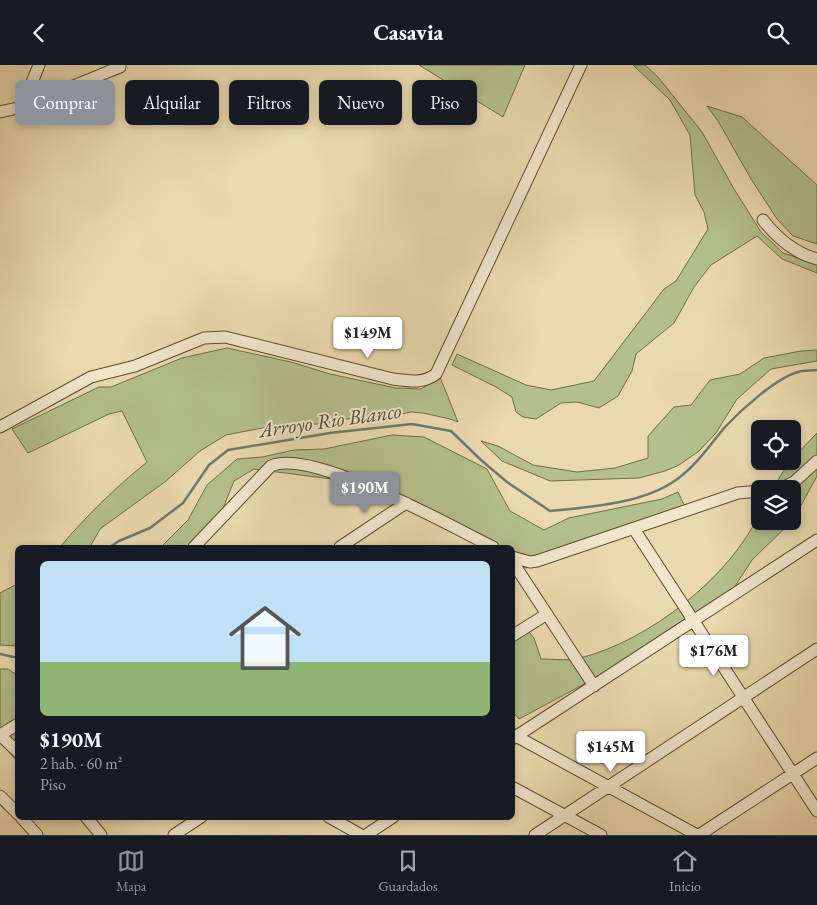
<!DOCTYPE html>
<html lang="es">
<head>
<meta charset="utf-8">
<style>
	body { margin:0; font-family:"EB Garamond",serif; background:#242831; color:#f1f3f6; height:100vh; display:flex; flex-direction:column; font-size:19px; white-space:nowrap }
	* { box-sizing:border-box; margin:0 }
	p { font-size:16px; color:#9ea1a6 }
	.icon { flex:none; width:28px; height:28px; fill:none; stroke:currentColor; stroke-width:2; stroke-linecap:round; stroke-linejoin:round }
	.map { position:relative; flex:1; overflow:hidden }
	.drawer { position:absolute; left:15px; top:480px; width:500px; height:275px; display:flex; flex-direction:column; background:#171b24; border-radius:8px; box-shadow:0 2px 8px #0003 }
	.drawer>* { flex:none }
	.guide { position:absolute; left:15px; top:15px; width:500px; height:45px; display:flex; gap:10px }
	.buttons { position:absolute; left:751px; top:355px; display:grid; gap:10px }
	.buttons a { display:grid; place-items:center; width:50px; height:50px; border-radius:8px; background:#171b24; box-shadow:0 2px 8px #0003; font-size:25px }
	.price { position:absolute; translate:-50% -42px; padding:0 11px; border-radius:5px; background:#fff; color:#222; font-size:16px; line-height:32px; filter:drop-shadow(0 1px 2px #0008) }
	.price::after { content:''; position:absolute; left:50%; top:30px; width:15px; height:11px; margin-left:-8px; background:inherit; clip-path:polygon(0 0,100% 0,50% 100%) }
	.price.selected { background:#8c9099; color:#fff }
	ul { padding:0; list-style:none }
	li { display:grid; align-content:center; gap:10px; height:265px; padding:0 25px }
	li+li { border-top:1px solid #363941 }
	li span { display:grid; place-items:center; height:155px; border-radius:8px; color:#555 }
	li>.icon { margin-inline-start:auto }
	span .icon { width:90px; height:90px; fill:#fffc; stroke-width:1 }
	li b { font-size:21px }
	.pill { padding:0 18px; border-radius:8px; background:#171b24; box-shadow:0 2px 8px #0003; font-size:18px; line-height:45px }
	.pill.selected { background:#8c9099; color:#fff }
	header { display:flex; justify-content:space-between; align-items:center; height:65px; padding:0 25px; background:#171b24; font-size:22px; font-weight:800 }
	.tab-bar { display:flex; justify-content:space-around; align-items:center; height:70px; border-top:1px solid #363941; background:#171b24; font-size:14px; color:#9ea1a6 }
	.tab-bar a { display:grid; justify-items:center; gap:2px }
	.tab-bar .selected { color:#8c9099 }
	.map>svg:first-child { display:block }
	.green { fill:#b3c08d; stroke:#726e46 }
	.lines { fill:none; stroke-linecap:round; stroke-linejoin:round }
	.stream { stroke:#707a6b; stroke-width:2.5 }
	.minor-casing { stroke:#604a2c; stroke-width:13 }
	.minor { stroke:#f1e6cb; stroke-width:11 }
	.labels { text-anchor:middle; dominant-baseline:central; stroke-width:4; stroke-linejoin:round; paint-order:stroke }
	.water-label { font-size:21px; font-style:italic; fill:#514a36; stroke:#f1e6cb }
</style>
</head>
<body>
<header><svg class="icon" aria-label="back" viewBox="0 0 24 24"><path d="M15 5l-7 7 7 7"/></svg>Casavia<svg class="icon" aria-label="search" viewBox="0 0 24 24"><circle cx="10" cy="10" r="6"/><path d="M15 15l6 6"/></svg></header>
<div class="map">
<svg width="817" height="770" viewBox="0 0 817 770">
	<rect width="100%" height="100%" fill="#ead9af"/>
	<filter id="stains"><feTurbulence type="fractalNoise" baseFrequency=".004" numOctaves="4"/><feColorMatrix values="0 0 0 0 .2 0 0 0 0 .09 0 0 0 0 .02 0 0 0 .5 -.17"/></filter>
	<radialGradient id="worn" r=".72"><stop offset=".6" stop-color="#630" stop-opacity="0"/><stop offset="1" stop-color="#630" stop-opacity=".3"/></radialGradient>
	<!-- green -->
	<path class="green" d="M419,0H525L503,52Z
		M633,0H645L658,12L702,67L734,124L761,167L783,188L817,199V208L782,194L757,171L711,200L694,222L674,258L636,289L632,306L618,331L599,343L577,337L561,338L536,354L523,352L516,347L512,332L496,322L452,300L457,289L526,320L551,325L594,316L664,224L676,216L708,164L704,147L695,130L690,70L670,35Z
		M707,41L742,52L817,120V179L793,171L777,154L751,114L718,56Z
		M227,283L291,297L330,309L396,323L421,324L440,312L458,357L450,354L423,348L411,347L393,351L353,353L317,359L278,360L226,370L200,386L166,416L100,464L90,482H60C86,451 115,423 147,397L122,346L109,349L28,388L12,364L99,322H111L182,293Z
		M817,285V296L771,304L737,334L716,368L699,386L679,400L665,406L639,413L550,416L502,396L481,376L498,381L533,400L577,407L615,403L648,393V371L674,342L691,340L710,315L740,309L764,293L801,286Z
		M817,368V411L793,455L792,424H772L790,396H792L793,393Z
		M392,370L424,372L487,404L510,446L544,465L569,453L662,434L678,427L688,448L673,445L526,503L513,496L512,482H488L347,416L254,404L234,416L213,468L195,482H161L188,455L207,420L237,394L262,392L294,385L324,384Z
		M760,448V456H792L752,495L728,532L655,581L519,654L513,647V568L525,562L534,573L541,594C553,594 568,596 580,593C649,576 730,512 760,448Z
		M17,519V581L0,580V528Z
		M0,604H8L17,610V696L0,677Z"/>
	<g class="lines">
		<!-- stream -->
		<path class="stream" d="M110,482L119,476L150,463L183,438L209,400L228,385L330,368L412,359L451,366L481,395L507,417L550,446C590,442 642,439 676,415C696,401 709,381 725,362C741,345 776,313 798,307C804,305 811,306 817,305
			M0,589L18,593"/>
		<!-- minor casing -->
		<g class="minor-casing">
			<path id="minor" d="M22,42L39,0
				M0,47L22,42L120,2V0
				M763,155C777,173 794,188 817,194
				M0,362L91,312L135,301L204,273L225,272L393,314C409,316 423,319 436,309L581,0
				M780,424L794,417L817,396
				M634,464L817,746
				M194,482L271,401C311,382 452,462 493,482
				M340,482L406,438
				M512,492L530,497L537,496L738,428L760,426
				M512,496L594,621
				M512,571L547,549
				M18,659L0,670L18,687
				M512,669L697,770
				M512,674L817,475
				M512,722L601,770
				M0,731L18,749
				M21,752L37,770
				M86,752L101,770
				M329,752L361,770
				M174,770L201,752
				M366,770L393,752
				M535,770L817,584
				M699,770L817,693"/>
		</g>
		<!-- minor -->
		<use href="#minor" class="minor"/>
	</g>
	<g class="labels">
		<!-- water labels -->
		<g class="water-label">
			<text transform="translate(330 355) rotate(-8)">Arroyo Rio Blanco</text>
		</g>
	</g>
	<rect width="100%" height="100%" filter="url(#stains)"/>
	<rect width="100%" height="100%" fill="url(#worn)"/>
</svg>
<div class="buttons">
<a><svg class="icon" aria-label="locate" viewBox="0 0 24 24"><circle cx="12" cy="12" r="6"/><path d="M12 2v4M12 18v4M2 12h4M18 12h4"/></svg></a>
<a><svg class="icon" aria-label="layers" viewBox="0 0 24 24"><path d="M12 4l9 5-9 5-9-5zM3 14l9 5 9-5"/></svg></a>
</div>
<b class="price" style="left:368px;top:294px">$149M</b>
<b class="price selected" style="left:365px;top:449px">$190M</b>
<b class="price" style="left:714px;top:612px">$176M</b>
<b class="price" style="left:611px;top:708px">$145M</b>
<div class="guide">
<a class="pill selected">Comprar</a>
<a class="pill">Alquilar</a>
<a class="pill">Filtros</a>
<a class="pill">Nuevo</a>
<a class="pill">Piso</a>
</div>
<section class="drawer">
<ul>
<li><span style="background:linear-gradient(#bfe0f5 65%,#8fb573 0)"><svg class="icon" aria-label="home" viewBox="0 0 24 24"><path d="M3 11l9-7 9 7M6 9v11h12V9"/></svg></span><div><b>$190M</b><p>2 hab. · 60 m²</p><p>Piso</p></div></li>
</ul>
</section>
</div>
<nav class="tab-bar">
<a class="selected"><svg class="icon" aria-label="map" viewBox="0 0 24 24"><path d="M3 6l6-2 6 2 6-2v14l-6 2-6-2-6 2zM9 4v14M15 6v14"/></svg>Mapa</a>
<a><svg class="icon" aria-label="saved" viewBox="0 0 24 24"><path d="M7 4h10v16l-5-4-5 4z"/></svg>Guardados</a>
<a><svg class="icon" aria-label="home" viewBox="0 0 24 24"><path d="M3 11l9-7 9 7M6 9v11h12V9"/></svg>Inicio</a>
</nav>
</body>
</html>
